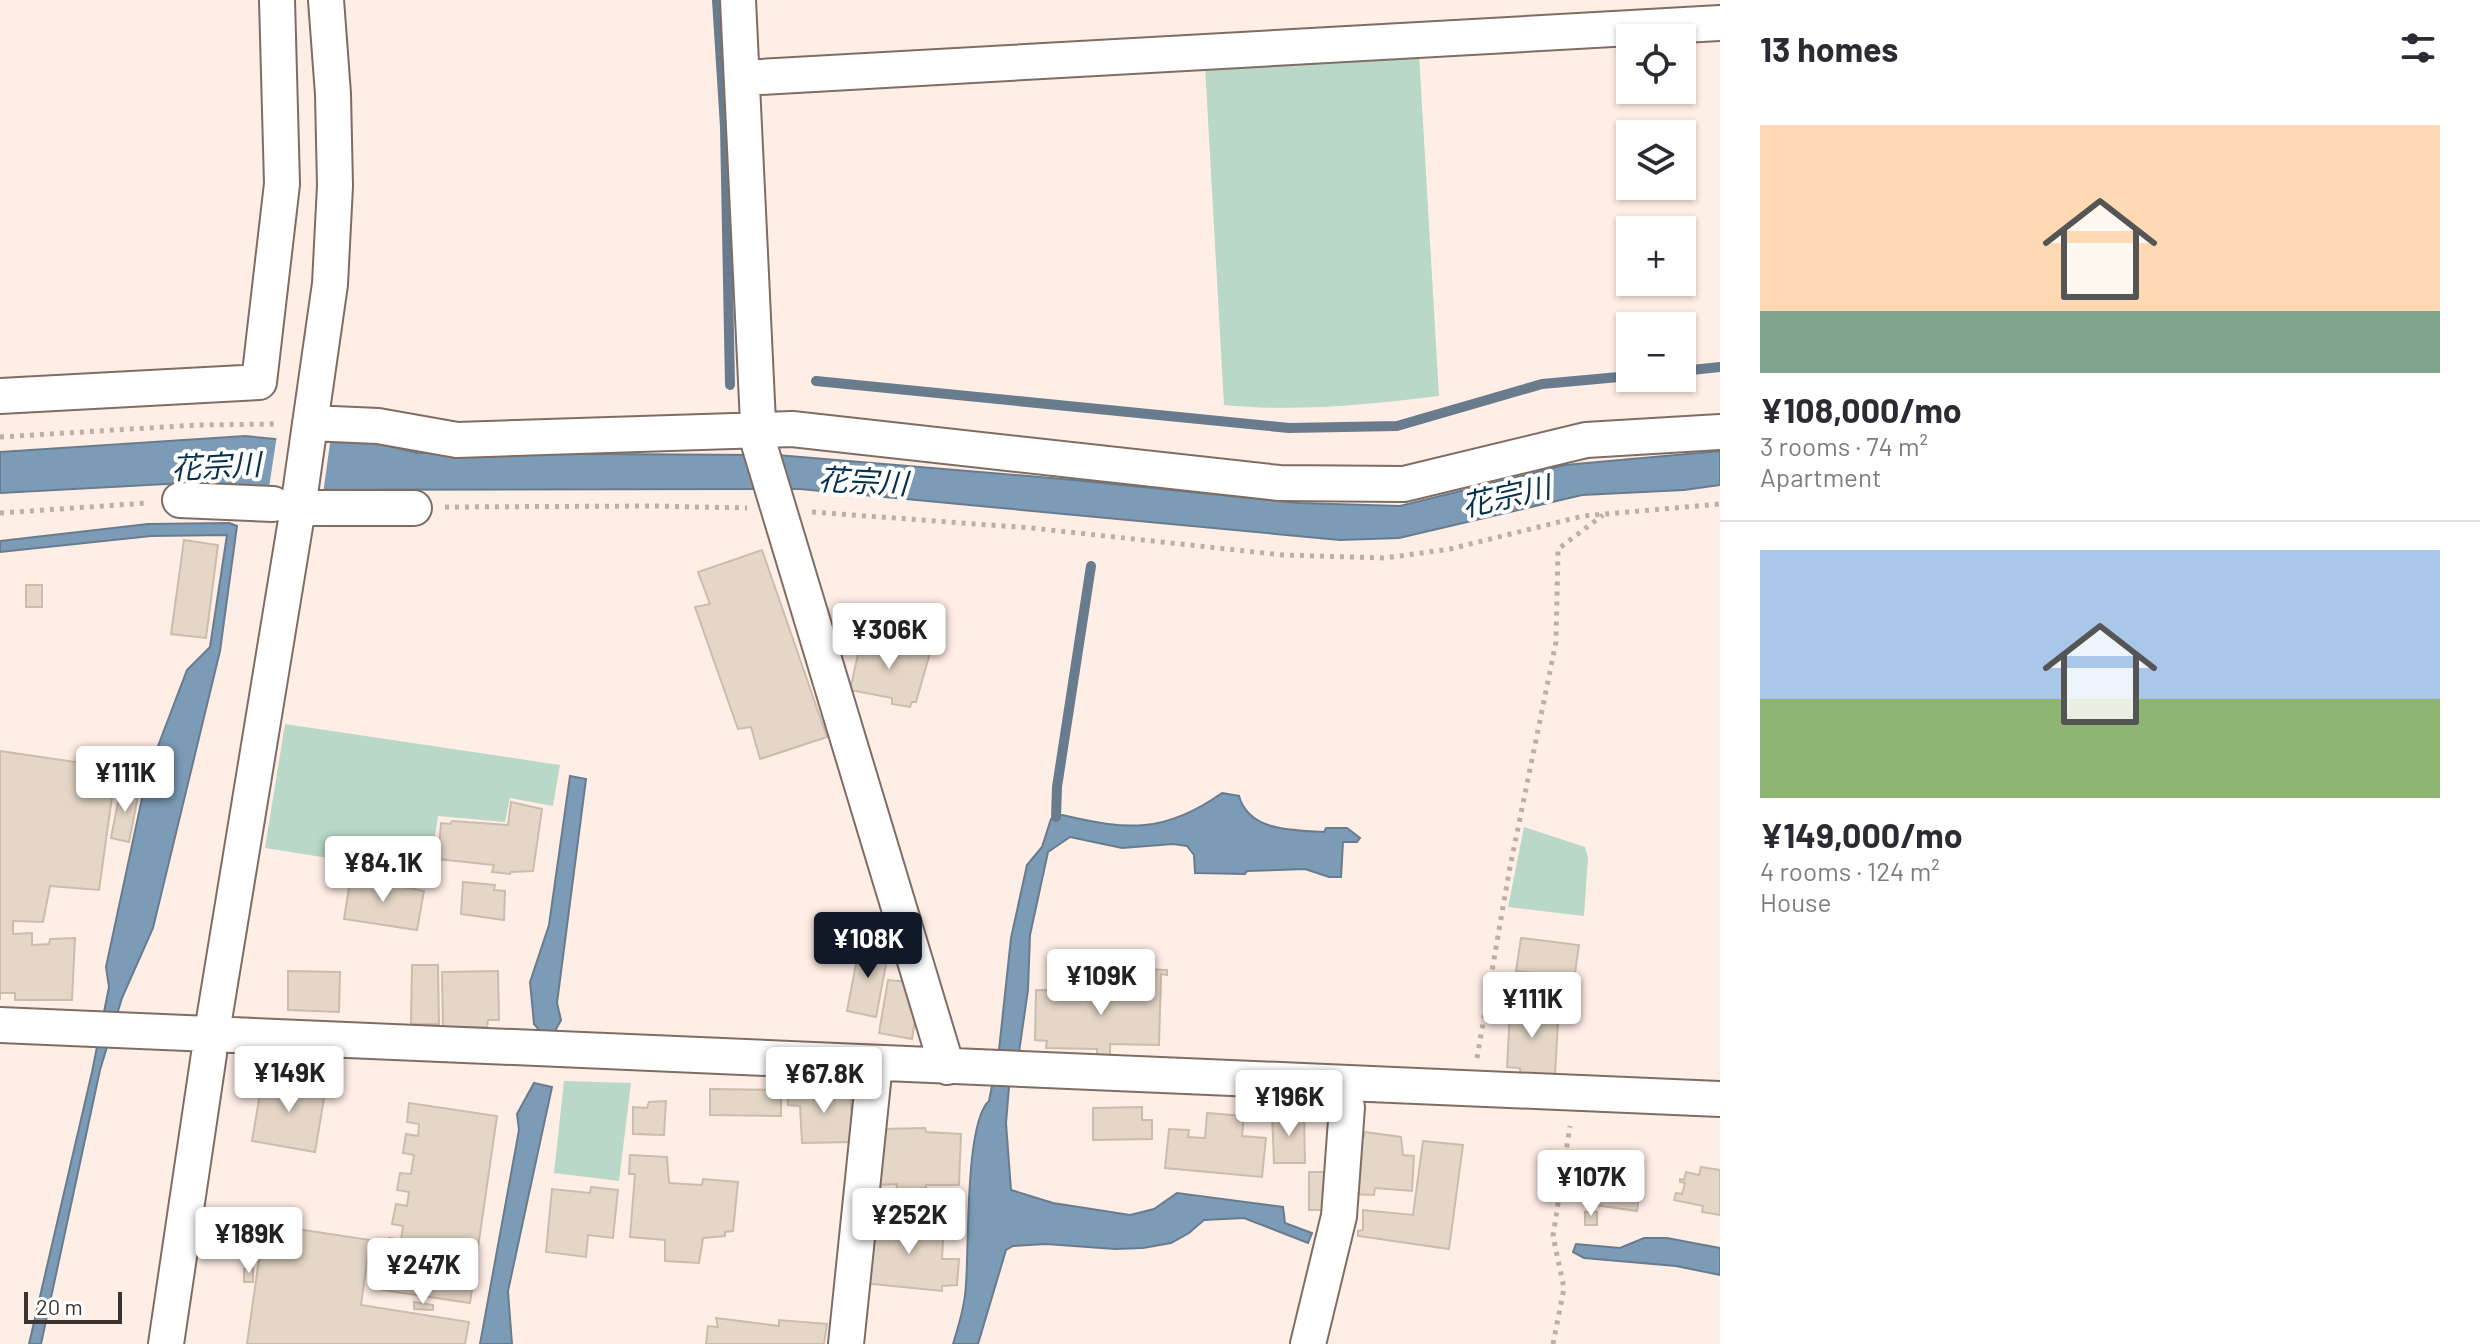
<!DOCTYPE html>
<html lang="en">
<head>
<meta charset="utf-8">
<style>
	body { margin:0; font-family:Barlow,"Noto Sans JP",sans-serif; background:#f7f7f7; color:#2b2b33; height:100vh; display:flex; flex-direction:column; font-size:30px; white-space:nowrap }
	* { box-sizing:border-box; margin:0 }
	p { font-size:26px; color:#7c7c81 }
	.icon { flex:none; width:44px; height:44px; fill:none; stroke:currentColor; stroke-width:2; stroke-linecap:round; stroke-linejoin:round }
	.map { position:relative; flex:1; overflow:hidden }
	.side { display:flex; flex-direction:column; background:#fff; width:760px }
	.side>* { flex:none }
	.buttons { position:absolute; left:1616px; top:24px; display:grid; gap:16px }
	.buttons a { display:grid; place-items:center; width:80px; height:80px; border-radius:0px; background:#fff; box-shadow:0 2px 6px #0004; font-size:40px }
	.scale { position:absolute; left:24px; bottom:20px; width:98px; box-sizing:border-box; padding-left:8px; border:4px solid #3b332f; border-top:0; font-size:22px; line-height:28px; white-space:nowrap; color:#3b332f; -webkit-text-stroke:6px #fff; paint-order:stroke }
	.price { position:absolute; translate:-50% -68px; padding:0 18px; border-radius:8px; background:#fff; color:#222; font-size:26px; line-height:52px; filter:drop-shadow(0 2px 4px #0008) }
	.price::after { content:''; position:absolute; left:50%; top:48px; width:24px; height:18px; margin-left:-12px; background:inherit; clip-path:polygon(0 0,100% 0,50% 100%) }
	.price.selected { background:#111827; color:#fff }
	ul { padding:0; list-style:none }
	li { display:grid; align-content:center; gap:16px; height:424px; padding:0 40px }
	li+li { border-top:2px solid #e1e1e2 }
	li span { display:grid; place-items:center; height:248px; border-radius:0px; color:#555 }
	li>.icon { margin-inline-start:auto }
	span .icon { width:144px; height:144px; fill:#fffc; stroke-width:1 }
	li b { font-size:34px }
	h2 { display:flex; justify-content:space-between; align-items:center; height:96px; padding:0 40px; font-size:34px }
	main { display:flex; flex:1; min-height:0 }
	.map>svg:first-child { display:block }
	.green { fill:#b9d8c7 }
	.water { fill:#7b9bb6; stroke:#687c8e; stroke-width:2 }
	.pier { fill:#ffeee6 }
	.lines { fill:none; stroke-linecap:round; stroke-linejoin:round }
	.stream { stroke:#687c8e; stroke-width:10 }
	.building { fill:#e5d7c7; stroke:#cabdad; stroke-width:2 }
	.minor-casing { stroke:#7f6d64; stroke-width:38 }
	.path { stroke:#bdafa8; stroke-width:5; stroke-dasharray:4 6; stroke-linecap:butt }
	.minor { stroke:#fff; stroke-width:34 }
	.labels { text-anchor:middle; dominant-baseline:central; stroke-width:8; stroke-linejoin:round; paint-order:stroke }
	.water-label { font-size:30px; font-style:italic; fill:#08314d; stroke:#fff }
</style>
</head>
<body>
<main>
<div class="map">
<svg width="1720" height="1344" viewBox="0 0 1720 1344">
	<rect width="100%" height="100%" fill="#ffeee6"/>
	<!-- green -->
	<path class="green" d="M1419,54L1439,396C1367,405 1296,412 1224,405L1205,66Z
		M285,724L560,765L553,806L510,798L505,822L438,816L429,874L265,848Z
		M1524,827L1585,847L1588,858L1584,916L1508,907Z
		M564,1081L631,1083L619,1181L554,1173Z"/>
	<!-- water -->
	<path class="water" d="M245,436L275,439L369,441L417,453L777,455L1074,480L1299,503L1400,506L1565,465L1720,451V485L1684,490L1582,495L1399,538L1340,540L800,489L248,490L185,483L0,493V452Z
		M229,523L237,526L220,651L153,928L122,998L100,1070L41,1344H29L92,1072L109,987L106,967L147,775L187,670L210,647L227,535L151,536L0,552V541L148,524Z
		M570,776L586,779L557,1003L561,1020L555,1031H540L534,1024L530,982L549,925Z
		M1222,793L1239,796C1249,832 1294,830 1324,832L1326,828H1347L1360,838L1357,842H1343L1341,877H1329L1305,869L1247,871L1245,874L1195,873L1194,855L1187,846L1173,844L1122,848L1070,837L1048,852L1030,935L1028,990L1019,1052L1009,1087L1006,1123L1011,1190L1053,1203L1130,1215L1154,1209L1177,1193L1283,1207L1285,1223L1312,1233L1308,1243L1244,1218L1204,1220L1189,1233L1171,1243L1143,1248L1115,1249L1046,1244L1013,1246L1006,1250L978,1344H953C959,1324 965,1305 966,1284C969,1248 965,1122 989,1101L999,1050L1011,938L1027,865L1042,847L1051,819L1062,815C1127,830 1164,834 1222,793Z
		M534,1083L552,1087L508,1291L512,1344H480L519,1130L517,1114Z
		M1644,1238H1667L1720,1248V1275L1676,1266L1584,1258L1573,1252L1576,1244L1620,1248Z"/>
	<!-- pier -->
	<path class="pier" d="M277,435L331,436L323,494H268Z"/>
	<g class="lines">
		<!-- stream -->
		<path class="stream" d="M717,0L725,127L730,385
			M1682,371L1720,367
			M816,381L1289,428L1397,426L1542,384L1630,376
			M1056,817L1057,787L1091,566"/>
	</g>
	<!-- building -->
	<path class="building" d="M184,540L218,545L206,638L171,634Z
		M762,550L827,737L760,759L751,727L738,729L695,607L710,604L698,572Z
		M26,585H42V607H26Z
		M862,636L930,653L916,702H912L910,707L892,704V698L850,690Z
		M0,751L116,768L99,890L50,886L43,922L13,921V934L32,933V945L49,944L50,939L75,938L72,1000H15V993H0V1000Z
		M121,787L139,791L129,842L111,838Z
		M511,802L542,809L533,871L511,872L510,874L492,872L494,865L438,859L441,823L450,824L452,821L508,825Z
		M351,876L424,891L417,930L344,919Z
		M463,882L495,885L494,890L505,891L504,920L461,914Z
		M1521,938L1579,945L1573,986L1541,981L1542,974L1516,971Z
		M860,943L889,949L876,1017L847,1011Z
		M412,965H438L439,1024H411Z
		M1136,969L1167,970V975L1161,974L1159,1045L1110,1044V1056H1097V1049L1046,1048L1047,1041L1035,1040L1036,990L1091,991V997H1131L1132,979H1135Z
		M288,971L340,972L339,1012L288,1010Z
		M498,971L499,1020H488L487,1027H443L442,972Z
		M888,980L910,982L917,1007L912,1039L879,1033Z
		M1514,999L1538,1000L1536,1020L1558,1021L1555,1075L1520,1073V1068L1507,1067L1510,1012L1514,1013Z
		M263,1076L326,1086L315,1152L252,1141Z
		M710,1089L781,1090V1116L710,1115Z
		M850,1090L853,1142L802,1143L800,1106L788,1105V1091Z
		M666,1101L664,1135L633,1134V1107L647,1108L649,1102Z
		M409,1103L497,1116L470,1303L382,1290L385,1269L398,1271L400,1260L386,1258L389,1238L401,1240L403,1226L392,1224L396,1204L407,1206L409,1192L397,1190L400,1173L411,1174L414,1155L403,1153L406,1134L418,1136L419,1124L407,1122Z
		M1142,1107V1120H1152V1139L1093,1140V1108Z
		M1207,1113L1244,1116L1242,1136L1266,1138L1262,1177L1165,1168L1169,1129L1189,1130L1188,1137L1205,1138Z
		M1304,1113L1305,1163H1274L1272,1114Z
		M925,1128L926,1132L961,1134L959,1185H926V1188L916,1189L917,1192H896L897,1184L876,1185L881,1129Z
		M1365,1132L1401,1137L1403,1155L1414,1156L1412,1191L1375,1188L1374,1195L1346,1194L1360,1140L1364,1137Z
		M1423,1141L1463,1145L1449,1249L1358,1236V1231L1363,1230V1210L1413,1215Z
		M630,1155L667,1157L669,1183L702,1185L703,1179L738,1182L733,1231L725,1232V1236L703,1238L699,1263L665,1261V1240L630,1237L635,1174H629Z
		M1600,1156L1644,1161L1637,1211L1587,1204L1591,1171L1598,1172Z
		M1701,1167L1720,1170V1215L1702,1212L1703,1206L1674,1200L1676,1193L1682,1194L1685,1183L1680,1182V1179L1684,1180L1686,1172L1699,1175Z
		M1309,1172H1335L1336,1210H1309Z
		M591,1187L618,1190L613,1238L588,1235L586,1257L546,1252L552,1189L590,1193Z
		M938,1193H956L957,1211H940Z
		M1585,1212H1597V1225H1585Z
		M906,1220L944,1224L942,1259H959L957,1285L942,1286V1291L863,1283L870,1222L905,1224Z
		M264,1224L370,1240L361,1305L469,1322L465,1344H247Z
		M253,1268V1282H244V1269Z
		M414,1302L433,1305V1310L414,1309Z
		M716,1318L779,1326V1320L827,1324L824,1344H706L708,1326L718,1327Z"/>
	<g class="lines">
		<!-- minor casing -->
		<g class="minor-casing">
			<path id="minor" d="M738,0L759,444L947,1067
				M742,78L1720,23
				M0,396L259,382L282,184L277,0
				M310,423L378,426L457,440L792,429L1279,483L1404,484L1586,440L1720,432
				M180,500L273,504
				M298,508H414
				M0,1025L1720,1099
				M212,1032L298,508L330,284L335,186L333,94L326,0
				M166,1344L209,1054
				M846,1344L875,1063
				M1308,1344L1339,1216L1347,1107L1333,1083"/>
		</g>
		<!-- path -->
		<path class="path" d="M0,437L197,425L279,424
			M445,507L654,506L747,508
			M812,512L1031,528L1283,555L1385,558L1450,549L1583,516L1720,504
			M0,513L147,503
			M1477,1058L1509,872L1556,642L1558,549L1603,515
			M1553,1344L1564,1288L1553,1236L1570,1126"/>
		<!-- minor -->
		<use href="#minor" class="minor"/>
	</g>
	<g class="labels">
		<!-- water labels -->
		<g class="water-label">
			<text transform="translate(216 465) rotate(-3)">花宗川</text>
			<text transform="translate(863 480) rotate(3)">花宗川</text>
			<text transform="translate(1506 495) rotate(-13)">花宗川</text>
		</g>
	</g>
</svg>
<div class="buttons">
<a><svg class="icon" aria-label="locate" viewBox="0 0 24 24"><circle cx="12" cy="12" r="6"/><path d="M12 2v4M12 18v4M2 12h4M18 12h4"/></svg></a>
<a><svg class="icon" aria-label="layers" viewBox="0 0 24 24"><path d="M12 4l9 5-9 5-9-5zM3 14l9 5 9-5"/></svg></a>
<a>+</a>
<a>−</a>
</div>
<div class="scale">20 m</div>
<b class="price" style="left:889px;top:671px">¥306K</b>
<b class="price" style="left:125px;top:814px">¥111K</b>
<b class="price" style="left:383px;top:904px">¥84.1K</b>
<b class="price selected" style="left:868px;top:980px">¥108K</b>
<b class="price" style="left:1101px;top:1017px">¥109K</b>
<b class="price" style="left:1532px;top:1040px">¥111K</b>
<b class="price" style="left:289px;top:1114px">¥149K</b>
<b class="price" style="left:824px;top:1115px">¥67.8K</b>
<b class="price" style="left:1289px;top:1138px">¥196K</b>
<b class="price" style="left:1591px;top:1218px">¥107K</b>
<b class="price" style="left:909px;top:1256px">¥252K</b>
<b class="price" style="left:249px;top:1275px">¥189K</b>
<b class="price" style="left:423px;top:1306px">¥247K</b>
</div>
<section class="side">
<h2>13 homes<svg class="icon" aria-label="filters" viewBox="0 0 24 24"><path d="M4 7h16M4 17h16"/><circle cx="9" cy="7" r="2"/><circle cx="15" cy="17" r="2"/></svg></h2>
<ul>
<li><span style="background:linear-gradient(#ffd9b3 75%,#7fa58c 0)"><svg class="icon" aria-label="home" viewBox="0 0 24 24"><path d="M3 11l9-7 9 7M6 9v11h12V9"/></svg></span><div><b>¥108,000/mo</b><p>3 rooms · 74 m²</p><p>Apartment</p></div></li>
<li><span style="background:linear-gradient(#a9c7e8 60%,#8fb573 0)"><svg class="icon" aria-label="home" viewBox="0 0 24 24"><path d="M3 11l9-7 9 7M6 9v11h12V9"/></svg></span><div><b>¥149,000/mo</b><p>4 rooms · 124 m²</p><p>House</p></div></li>
</ul>
</section>
</main>
</body>
</html>
